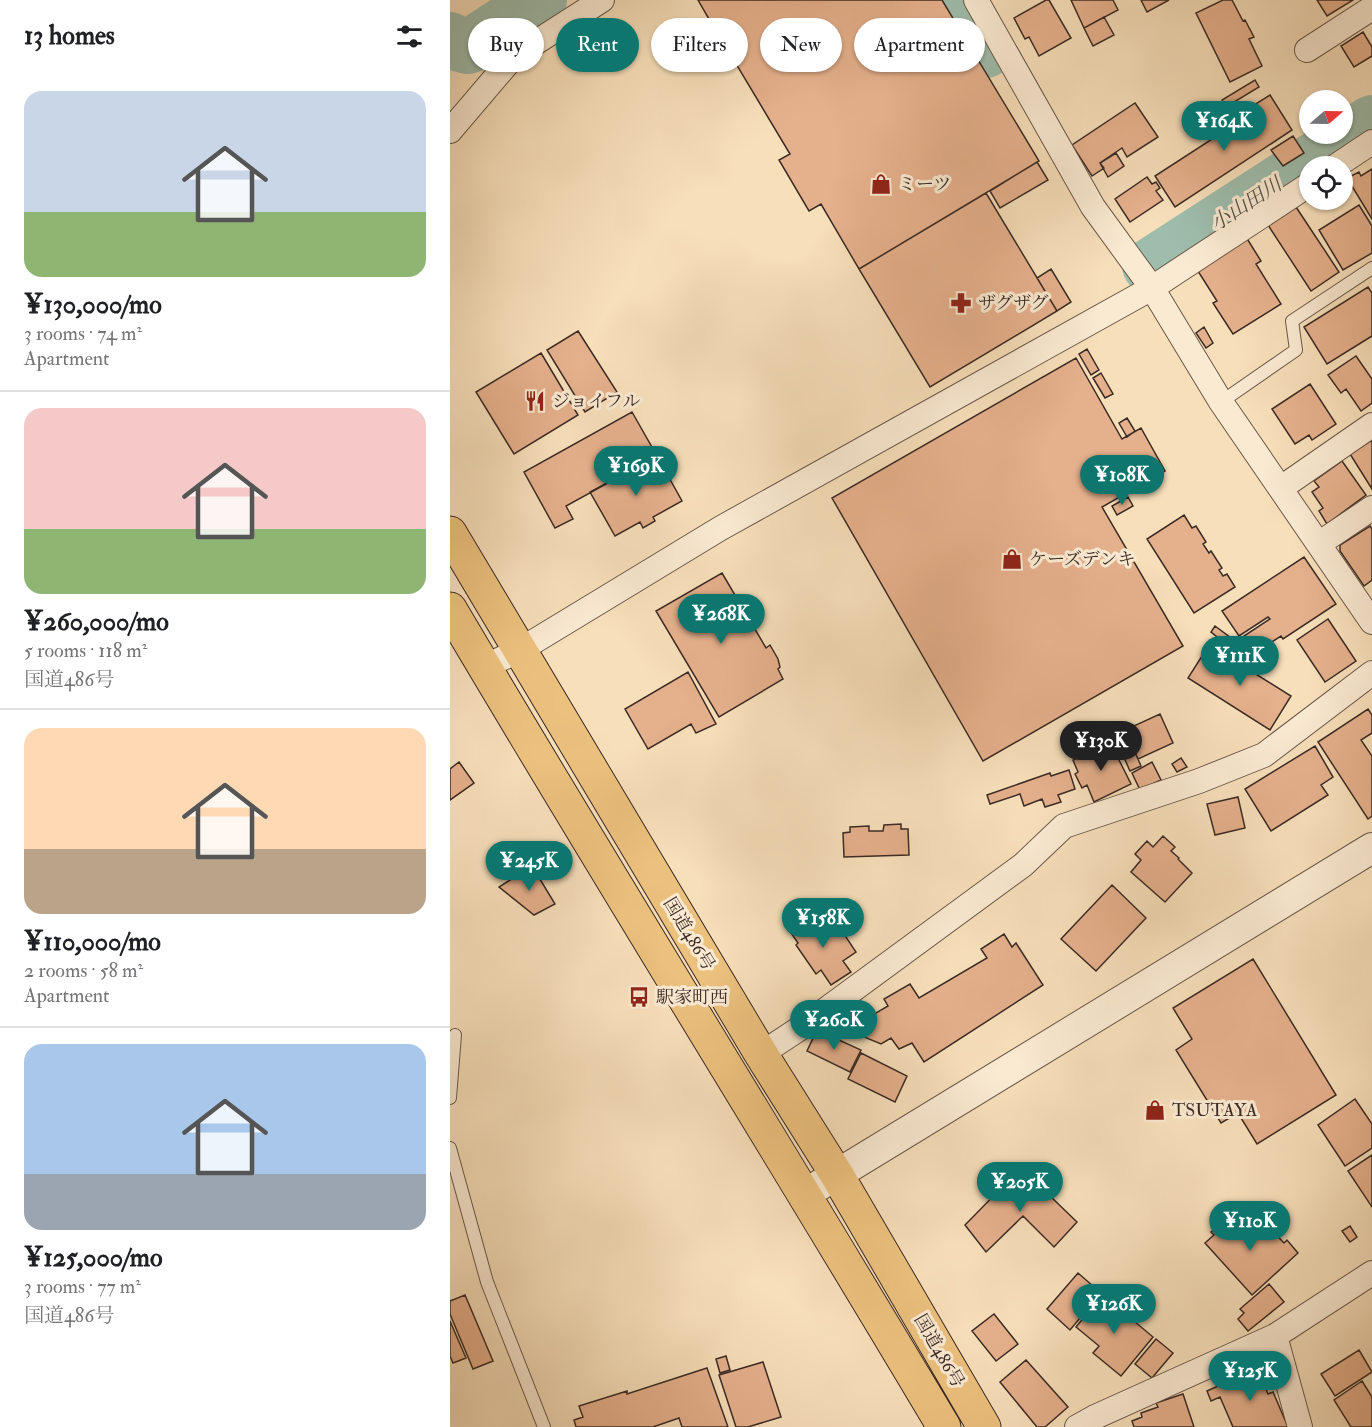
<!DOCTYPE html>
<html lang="en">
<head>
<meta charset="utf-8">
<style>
	body { margin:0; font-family:"IM FELL Double Pica","Noto Serif JP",serif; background:#f6f6f6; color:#202124; height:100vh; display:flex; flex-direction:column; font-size:22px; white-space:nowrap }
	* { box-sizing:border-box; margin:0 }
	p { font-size:20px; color:#757577 }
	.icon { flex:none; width:33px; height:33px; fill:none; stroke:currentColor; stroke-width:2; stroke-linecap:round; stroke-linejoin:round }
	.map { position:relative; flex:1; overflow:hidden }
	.side { display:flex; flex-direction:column; background:#fff; width:450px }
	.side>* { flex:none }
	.top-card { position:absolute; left:18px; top:18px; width:570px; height:54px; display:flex; gap:12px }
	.needle { width:39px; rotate:70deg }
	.controls { position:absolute; left:849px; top:90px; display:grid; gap:12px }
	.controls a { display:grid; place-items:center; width:54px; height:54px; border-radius:50%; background:#fff; box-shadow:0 2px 4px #0004; font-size:30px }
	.price { position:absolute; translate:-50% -51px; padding:0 14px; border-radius:21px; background:#0f766e; color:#fff; font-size:20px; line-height:39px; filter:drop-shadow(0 2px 3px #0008) }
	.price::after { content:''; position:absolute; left:50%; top:36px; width:18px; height:14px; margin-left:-9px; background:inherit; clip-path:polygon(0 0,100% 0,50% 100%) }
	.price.on { background:#222; color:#fff }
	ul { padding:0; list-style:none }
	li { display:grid; align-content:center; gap:12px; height:318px; padding:0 24px }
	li+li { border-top:2px solid #e0e0e0 }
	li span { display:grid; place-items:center; height:186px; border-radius:18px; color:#555 }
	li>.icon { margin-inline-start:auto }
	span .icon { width:108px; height:108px; fill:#fffc; stroke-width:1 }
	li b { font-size:26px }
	h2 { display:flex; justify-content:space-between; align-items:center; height:72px; padding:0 24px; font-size:26px }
	.tag { padding:0 21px; border-radius:27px; background:#fff; box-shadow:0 2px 4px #0004; font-size:21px; line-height:54px }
	.tag.on { background:#0f766e; color:#fff }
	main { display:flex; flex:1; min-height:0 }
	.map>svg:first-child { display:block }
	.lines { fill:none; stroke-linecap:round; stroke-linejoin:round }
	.river { stroke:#9ebdac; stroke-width:54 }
	.building { fill:#e5b08c; stroke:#3b2b25; stroke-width:1.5 }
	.service-casing { stroke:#6a584a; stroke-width:14 }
	.minor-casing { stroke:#6a584a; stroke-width:26 }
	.tertiary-casing { stroke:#6a584a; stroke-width:32 }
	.trunk-casing { stroke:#3b2b25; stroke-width:35 }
	.service { stroke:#faead2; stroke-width:12 }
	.minor { stroke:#faead2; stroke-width:24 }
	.tertiary { stroke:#faead2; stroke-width:30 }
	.trunk { stroke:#ecc07d; stroke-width:33 }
	.labels { text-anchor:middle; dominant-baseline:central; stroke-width:6; stroke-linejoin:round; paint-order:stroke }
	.poi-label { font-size:18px; fill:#3b2b25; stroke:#faead2; text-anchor:start }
	.street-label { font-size:18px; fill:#3b2b25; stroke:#faead2 }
	.water-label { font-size:20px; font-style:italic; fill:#545047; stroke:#faead2 }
</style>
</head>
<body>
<main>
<section class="side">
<h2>13 homes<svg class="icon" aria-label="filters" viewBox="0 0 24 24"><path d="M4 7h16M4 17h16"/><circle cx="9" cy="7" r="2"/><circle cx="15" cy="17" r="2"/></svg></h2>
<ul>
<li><span style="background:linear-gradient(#c9d6e8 65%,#8fb573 0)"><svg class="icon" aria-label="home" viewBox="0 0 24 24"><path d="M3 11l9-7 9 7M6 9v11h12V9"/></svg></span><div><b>¥130,000/mo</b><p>3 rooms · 74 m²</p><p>Apartment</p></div></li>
<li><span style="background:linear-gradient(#f6c9c9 65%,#8fb573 0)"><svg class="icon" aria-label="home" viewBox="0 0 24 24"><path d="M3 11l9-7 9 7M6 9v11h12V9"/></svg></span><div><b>¥260,000/mo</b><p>5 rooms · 118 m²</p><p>国道486号</p></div></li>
<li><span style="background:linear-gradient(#ffd9b3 65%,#b9a48a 0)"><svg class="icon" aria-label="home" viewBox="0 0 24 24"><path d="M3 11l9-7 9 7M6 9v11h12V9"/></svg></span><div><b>¥110,000/mo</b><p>2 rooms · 58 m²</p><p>Apartment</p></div></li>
<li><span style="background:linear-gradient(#a9c7e8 70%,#9aa5b1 0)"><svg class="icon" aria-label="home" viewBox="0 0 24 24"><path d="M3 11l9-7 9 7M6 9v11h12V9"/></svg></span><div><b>¥125,000/mo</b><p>3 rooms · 77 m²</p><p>国道486号</p></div></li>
</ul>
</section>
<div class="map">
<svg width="922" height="1427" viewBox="0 0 922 1427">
	<rect width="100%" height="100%" fill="#f7dfba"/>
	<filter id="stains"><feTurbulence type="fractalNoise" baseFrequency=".00333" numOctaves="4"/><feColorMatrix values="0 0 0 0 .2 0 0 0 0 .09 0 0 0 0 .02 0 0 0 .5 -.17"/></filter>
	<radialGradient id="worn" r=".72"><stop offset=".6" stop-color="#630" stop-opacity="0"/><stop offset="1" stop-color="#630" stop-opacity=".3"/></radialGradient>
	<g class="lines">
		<!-- river -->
		<path class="river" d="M509,0L536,51
			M0,39L2,43L18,47L90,0
			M699,266L922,122"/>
	</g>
	<!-- building -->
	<path class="building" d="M248,0H492L589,161L409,269L371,204L359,211L329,160L340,154L285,62L276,68L250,25L259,19Z
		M596,0H599L621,38L589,56L579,37L575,39L564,18Z
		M621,0H663L668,10L634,28Z
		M691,0H719L697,12Z
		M773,0H782L793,21L795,20L804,37L799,39L812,66L780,82L746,13Z
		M867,0H903L877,16Z
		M654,17L664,35L643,46L634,28Z
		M913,32L922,47V56L904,67L891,46Z
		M805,80L809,87L776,107L772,100Z
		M820,95L842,130L725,207L705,176L807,110L804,105Z
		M685,103L708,137L677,157L672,148L650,163L654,168L642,176L622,145Z
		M843,136L854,153L833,166L821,150Z
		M666,153L674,166L658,177L650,163Z
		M587,162L598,180L550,208L540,191Z
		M922,169V219L897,178L909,172L911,176Z
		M697,177L702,184L706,182L710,188L706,191L713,200L680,222L665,199Z
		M536,193L607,311L480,387L409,269Z
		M909,205L922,226V253L893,270L869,230Z
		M846,207L889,272L861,291L818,225Z
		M796,237L811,261L806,264L831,304L783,334L763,303L767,301L746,268Z
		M601,269L621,302L607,311L587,278Z
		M918,287L922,293V336L877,364L854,327Z
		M754,327L763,343L756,348L746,333Z
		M128,331L167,392L135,412L97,350Z
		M637,349L649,370L641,375L629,354Z
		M91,353L128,415L64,454L26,392Z
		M906,356L922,379V403L911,411L896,389L891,393L878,375Z
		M626,358L672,439L691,428L715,471L652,507L733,646L533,761L382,498Z
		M651,373L663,394L655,398L643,378Z
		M860,384L886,424L862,440L859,435L845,444L822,409Z
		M182,412L207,456L116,506L123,519L105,528L74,472Z
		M677,418L685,431L677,437L669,423Z
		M922,440V489L900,454Z
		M207,456L232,501L203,517L205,521L193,528L190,522L165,536L140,492Z
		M892,461L916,495L877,524L869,511L873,508L862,492L869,487L864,481Z
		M678,497L683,506L667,515L662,506Z
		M734,515L742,528L746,526L756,542L753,544L759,553L761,551L772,568L769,570L773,576L777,574L785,587L744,613L697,539Z
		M920,526L922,529V580L914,586L890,551V545Z
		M854,557L886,604L833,639L831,636L799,657L788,640L820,619L818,617L789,636L772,611Z
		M272,573L316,648L320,645L328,659L330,667L328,669L333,679L269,717L206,611Z
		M878,619L906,661L875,682L847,640Z
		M765,626L781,638L776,644L761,632Z
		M759,645L841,696L820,730L738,678Z
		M238,672L266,724L246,733L241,724L198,749L175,709Z
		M918,709L922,715V733L911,740L922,756V816L918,819L868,742Z
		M710,714L723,743L688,759L675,730Z
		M675,730L691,766L680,771L664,735Z
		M660,742L681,784L644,802L637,785L632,788L625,774L628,772L623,760Z
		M865,746L883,777L871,785L878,795L821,831L795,789Z
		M731,758L737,767L727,772L722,764Z
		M9,762L24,783L0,800V769Z
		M702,762L711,780L690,790L682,773Z
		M619,770L625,789L608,795L611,802L595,807L592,799L574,806L570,794L540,804L537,795L600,773L601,776Z
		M788,797L795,828L765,835L757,804Z
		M451,824V829H458L459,855L394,857L393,833L400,832V827L419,826V831H433L434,825Z
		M713,836L725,847L721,851L729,858L728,859L742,873L715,902L681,872L691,860L685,854L697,841L703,847Z
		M82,866L105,904L84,915L49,887Z
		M662,885L696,918L646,971L611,939Z
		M358,913L376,938L390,928L406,952L393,961L401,972L381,985L371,970L366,974L346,945L348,943L337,927Z
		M554,934L562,947L566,943L593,985L474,1062L462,1043L449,1049L441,1038L431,1044L397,1030L438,1006L434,999L460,984L469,998L537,958L531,949Z
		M803,959L886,1095L807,1144L788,1113L771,1123L726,1050L742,1039L723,1008Z
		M367,1030L411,1050L400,1072L357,1051Z
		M411,1053L457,1076L445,1102L398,1079Z
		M905,1099L922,1124V1148L895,1166L868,1125Z
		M922,1155V1207L898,1171Z
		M571,1168L627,1222L604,1247L573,1216L536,1252L515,1225Z
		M784,1212L803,1232L814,1222L834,1243L837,1240L848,1253L802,1295L755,1243L764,1235L761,1232Z
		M900,1226L907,1237L900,1242L892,1231Z
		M628,1273L651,1293L620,1330L597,1309Z
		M819,1284L834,1302L798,1331L788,1319L794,1313L790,1309Z
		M15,1295L43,1361L23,1369L0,1314V1301Z
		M653,1295L703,1337L671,1376L643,1353L649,1346L626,1327Z
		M544,1314L568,1344L546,1361L522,1331Z
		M0,1321L16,1358L3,1363L0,1356Z
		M706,1339L723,1353L702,1378L685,1364Z
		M909,1350L922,1372L885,1396L871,1374Z
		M276,1356L280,1370L270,1373L266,1359Z
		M576,1360L618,1407L595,1427H587L550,1382Z
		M313,1362L331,1417L298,1427H286L269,1375Z
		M813,1366L817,1374L811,1377L818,1394L823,1392L838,1427H783L770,1397L761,1401L757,1391Z
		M257,1368L278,1427H232L229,1418L203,1427H126L124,1420L133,1417L129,1406L177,1391V1394Z
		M912,1381L922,1397V1427H901L884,1400Z
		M733,1394L744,1427H684L682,1421L692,1417L691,1413L708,1407L706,1403Z"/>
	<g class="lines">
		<!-- service casing -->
		<g class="service-casing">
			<path id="service" d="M771,402L846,350L842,321L922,268
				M0,1098L5,1035
				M0,1148L37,1282L94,1427"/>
		</g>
		<!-- minor casing -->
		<g class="minor-casing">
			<path id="minor" d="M526,0L643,207L702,288L771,402L922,622
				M857,50L922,8
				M0,131L63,57L152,0
				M886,166L922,142
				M831,488L922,425
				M870,543L922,508
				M34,667L70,650L271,528L702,288L860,184
				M311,1054L355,1025L573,865L614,826L749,781L814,755L922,673
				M825,1336L850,1427
				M627,1427L645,1417L825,1336L922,1273"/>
		</g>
		<!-- tertiary casing -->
		<g class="tertiary-casing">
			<path id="tertiary" d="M355,1194L922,848"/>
		</g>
		<!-- trunk casing -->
		<g class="trunk-casing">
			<path id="trunk" d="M0,533L311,1054L387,1175L534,1427
				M0,609C162,883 331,1153 494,1427"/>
		</g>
		<!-- service -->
		<use href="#service" class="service"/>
		<!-- minor -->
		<use href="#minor" class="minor"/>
		<!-- tertiary -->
		<use href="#tertiary" class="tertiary"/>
		<!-- trunk -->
		<use href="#trunk" class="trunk"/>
	</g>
	<!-- icons -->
	<defs>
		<g id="shop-bare" transform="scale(1.62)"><path d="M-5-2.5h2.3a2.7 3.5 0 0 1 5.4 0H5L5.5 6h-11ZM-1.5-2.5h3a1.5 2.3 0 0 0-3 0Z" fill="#8f2418" stroke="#faead2" stroke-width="2.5" paint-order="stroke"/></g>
		<g id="pharmacy-bare" transform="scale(1.62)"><path d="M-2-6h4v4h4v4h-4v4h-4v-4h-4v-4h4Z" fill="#8f2418" stroke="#faead2" stroke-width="2.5" paint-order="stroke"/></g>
		<g id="restaurant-bare" transform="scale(1.62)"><path d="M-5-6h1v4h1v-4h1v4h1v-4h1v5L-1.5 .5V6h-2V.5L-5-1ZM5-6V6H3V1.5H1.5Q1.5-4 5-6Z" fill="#8f2418" stroke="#faead2" stroke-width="2.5" paint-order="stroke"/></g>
		<g id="bus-bare" transform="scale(1.62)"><path d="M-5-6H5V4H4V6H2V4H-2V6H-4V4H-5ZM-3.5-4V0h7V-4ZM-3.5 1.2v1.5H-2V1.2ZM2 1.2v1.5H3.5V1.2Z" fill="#8f2418" stroke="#faead2" stroke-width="2.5" paint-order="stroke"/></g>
	</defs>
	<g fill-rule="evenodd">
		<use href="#shop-bare" x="431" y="184"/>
		<use href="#pharmacy-bare" x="511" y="303"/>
		<use href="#restaurant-bare" x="85" y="401"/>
		<use href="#shop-bare" x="562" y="559"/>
		<use href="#bus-bare" x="189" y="997"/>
		<use href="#shop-bare" x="705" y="1110"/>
	</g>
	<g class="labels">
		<!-- poi labels -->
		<g class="poi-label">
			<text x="448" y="184">ミーツ</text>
			<text x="528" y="303">ザグザグ</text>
			<text x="102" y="401">ジョイフル</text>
			<text x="579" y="559">ケーズデンキ</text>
			<text x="206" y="997">駅家町西</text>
			<text x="722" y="1110">TSUTAYA</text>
		</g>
		<!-- street labels -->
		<g class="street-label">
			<text transform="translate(239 934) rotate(59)">国道486号</text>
			<text transform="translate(489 1351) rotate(60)">国道486号</text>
		</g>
		<!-- water labels -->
		<g class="water-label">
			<text transform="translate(796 204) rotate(-33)">小山田川</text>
		</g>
	</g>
	<rect width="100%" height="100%" filter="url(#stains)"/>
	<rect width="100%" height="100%" fill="url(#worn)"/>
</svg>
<div class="controls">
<a><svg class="needle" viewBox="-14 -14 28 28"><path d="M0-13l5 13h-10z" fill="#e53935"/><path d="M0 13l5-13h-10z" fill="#757577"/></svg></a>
<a><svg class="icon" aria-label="locate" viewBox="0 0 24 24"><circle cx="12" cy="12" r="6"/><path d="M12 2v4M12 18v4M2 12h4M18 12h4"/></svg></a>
</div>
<b class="price" style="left:774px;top:152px">¥164K</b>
<b class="price" style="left:186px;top:497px">¥169K</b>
<b class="price" style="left:672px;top:506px">¥108K</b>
<b class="price" style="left:271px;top:645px">¥268K</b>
<b class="price" style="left:790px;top:687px">¥111K</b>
<b class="price on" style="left:651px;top:772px">¥130K</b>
<b class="price" style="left:79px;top:892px">¥245K</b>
<b class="price" style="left:373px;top:949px">¥158K</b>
<b class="price" style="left:384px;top:1051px">¥260K</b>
<b class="price" style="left:570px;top:1213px">¥205K</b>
<b class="price" style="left:800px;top:1252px">¥110K</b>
<b class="price" style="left:664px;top:1335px">¥126K</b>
<b class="price" style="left:800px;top:1402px">¥125K</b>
<div class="top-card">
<a class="tag">Buy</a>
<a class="tag on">Rent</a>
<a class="tag">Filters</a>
<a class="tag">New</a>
<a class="tag">Apartment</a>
</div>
</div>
</main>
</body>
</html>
